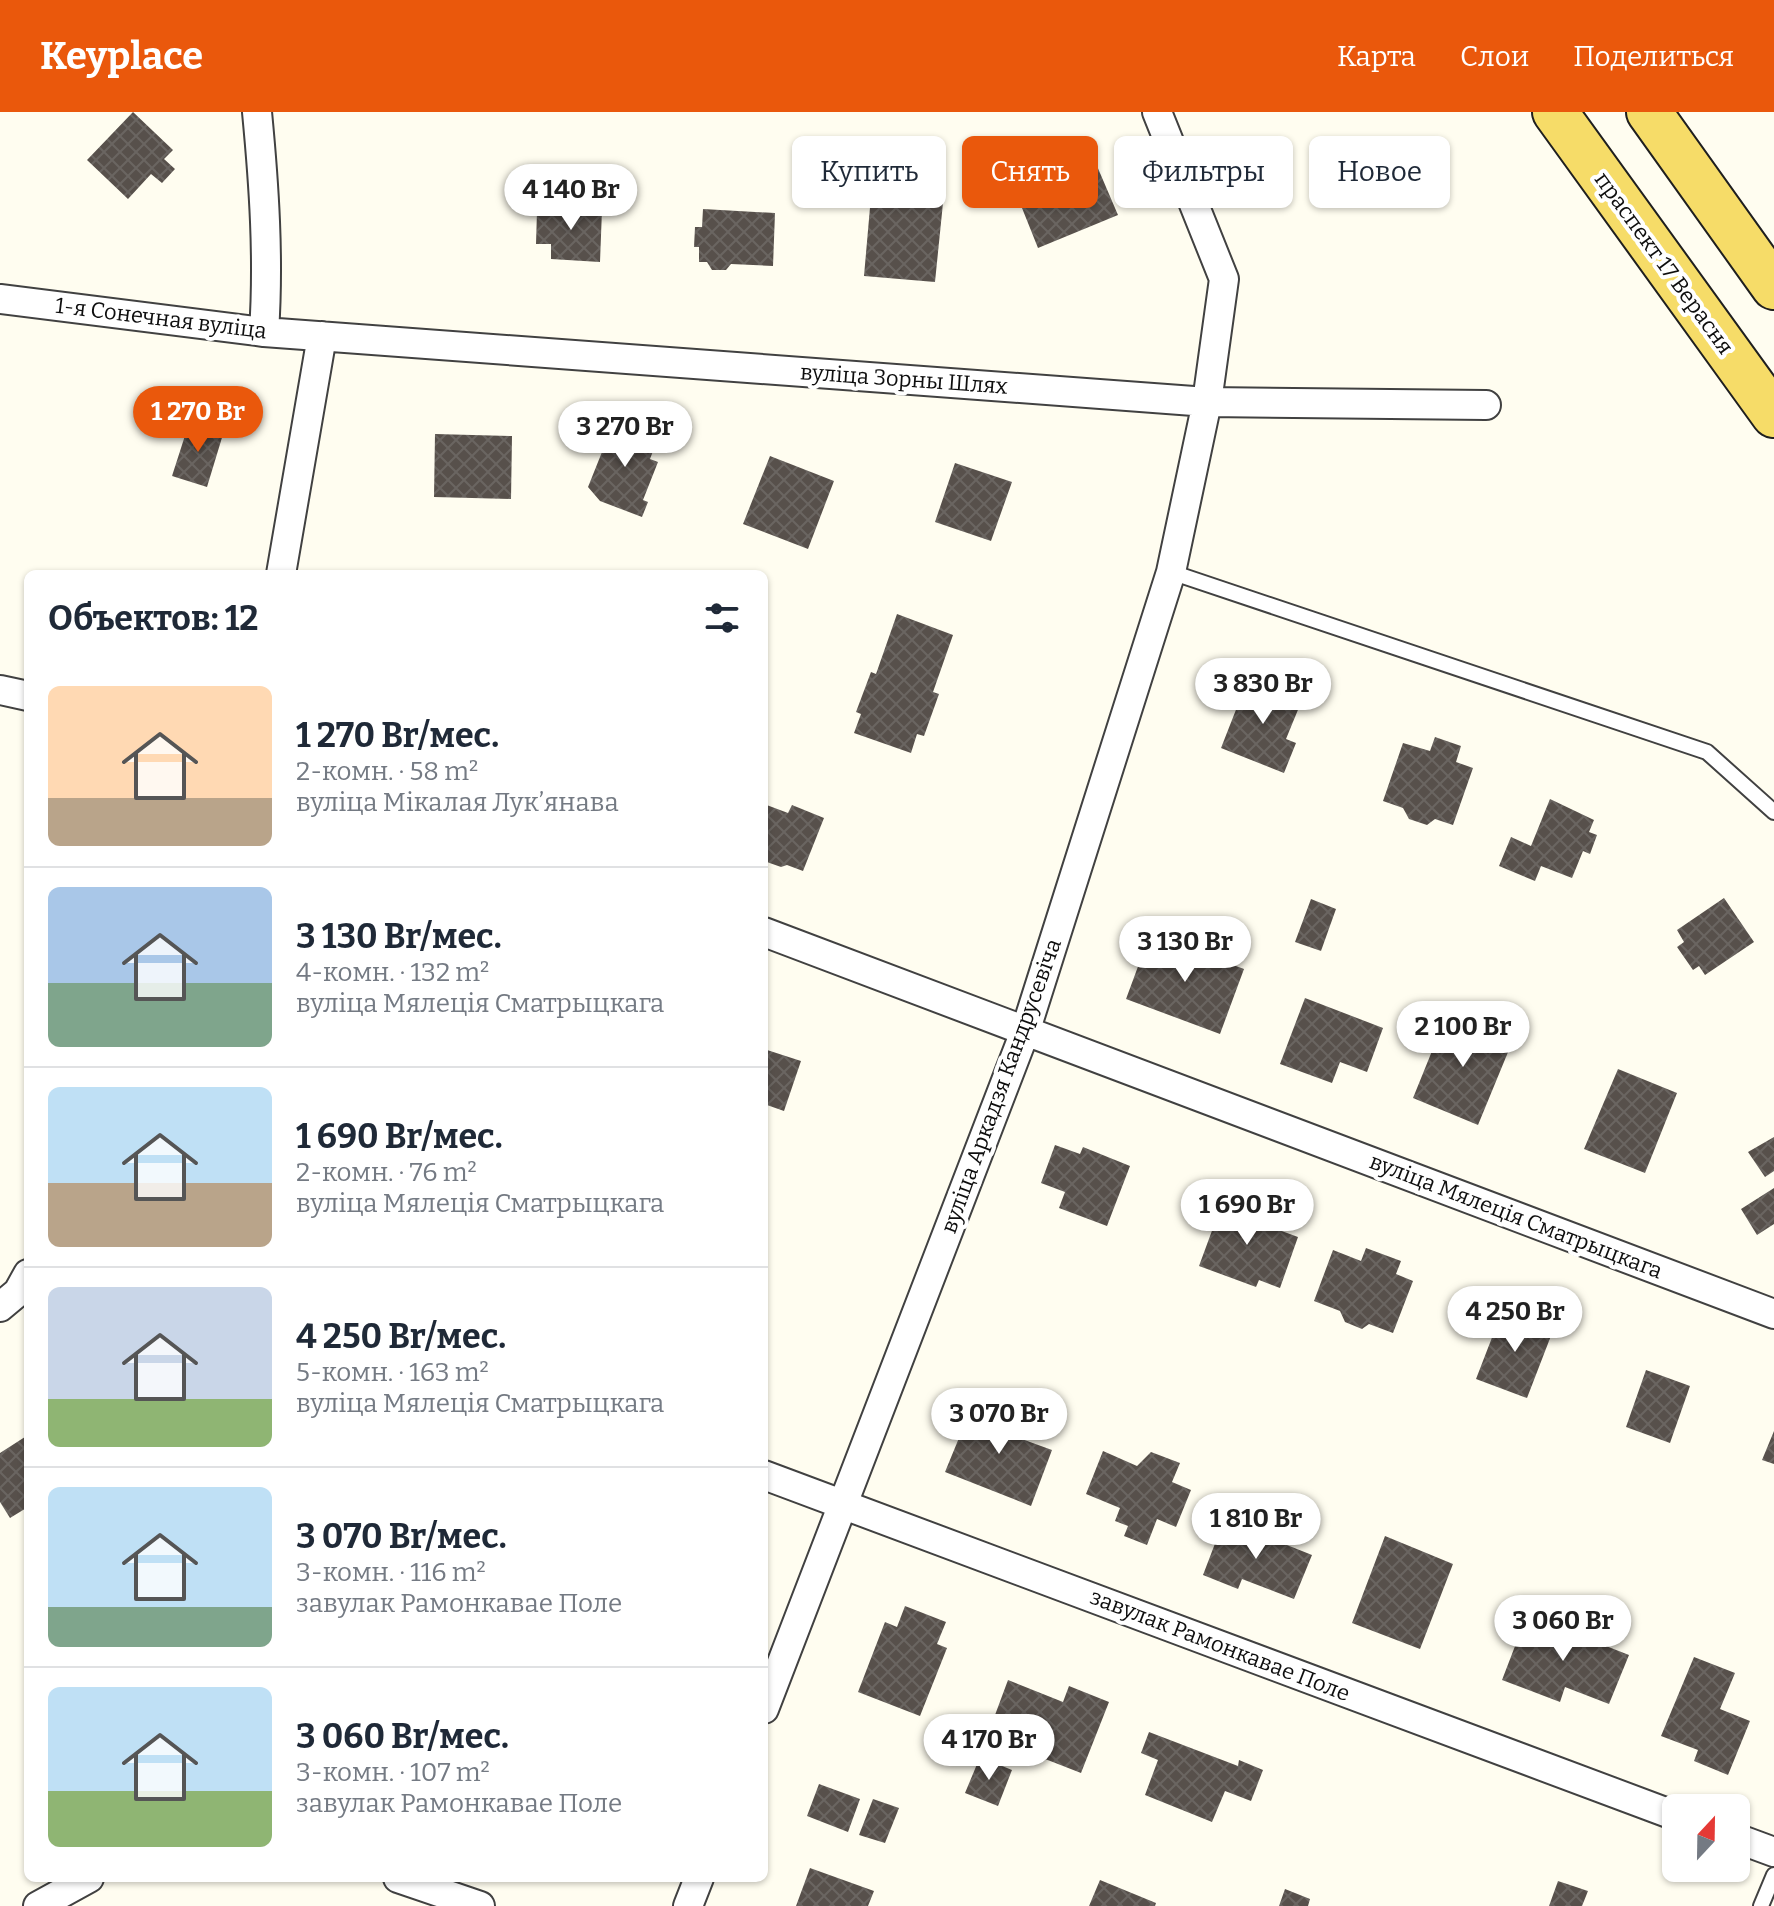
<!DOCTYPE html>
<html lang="ru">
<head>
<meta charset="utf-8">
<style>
	body { margin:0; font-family:Bitter,serif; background:#f2f2f3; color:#1f2937; height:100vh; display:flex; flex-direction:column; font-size:30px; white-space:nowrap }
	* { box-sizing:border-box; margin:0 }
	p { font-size:26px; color:#747a83 }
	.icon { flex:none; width:44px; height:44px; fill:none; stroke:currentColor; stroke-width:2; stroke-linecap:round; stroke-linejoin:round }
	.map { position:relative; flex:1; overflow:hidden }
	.drawer { position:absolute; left:24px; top:458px; width:744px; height:1312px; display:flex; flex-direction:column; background:#fff; border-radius:12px; box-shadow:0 2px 6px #0004 }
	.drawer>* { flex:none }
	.banner { position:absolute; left:792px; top:24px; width:760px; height:72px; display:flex; gap:16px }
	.needle { width:52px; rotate:22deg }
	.buttons { position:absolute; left:1662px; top:1682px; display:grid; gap:16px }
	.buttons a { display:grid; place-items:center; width:88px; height:88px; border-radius:12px; background:#fff; box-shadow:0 2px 6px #0004; font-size:40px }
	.price { position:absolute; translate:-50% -68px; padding:0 18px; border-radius:28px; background:#fff; color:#222; font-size:26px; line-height:52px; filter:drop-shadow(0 2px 4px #0008) }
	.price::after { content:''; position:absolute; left:50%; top:48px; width:24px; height:18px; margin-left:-12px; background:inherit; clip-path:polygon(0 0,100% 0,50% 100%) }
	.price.current { background:#ea580c; color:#fff }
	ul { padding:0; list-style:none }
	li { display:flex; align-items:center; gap:24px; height:200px; padding:0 24px }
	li+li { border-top:2px solid #e0e1e3 }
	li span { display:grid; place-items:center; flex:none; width:224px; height:160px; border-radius:12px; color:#555 }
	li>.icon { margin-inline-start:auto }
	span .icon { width:96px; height:96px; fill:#fffc; stroke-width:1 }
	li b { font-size:34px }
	h2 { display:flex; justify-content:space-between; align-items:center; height:96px; padding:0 24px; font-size:34px }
	.tag { padding:0 28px; border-radius:12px; background:#fff; box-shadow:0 2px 6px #0004; font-size:28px; line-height:72px }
	.tag.current { background:#ea580c; color:#fff }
	header { display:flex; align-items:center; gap:48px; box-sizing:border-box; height:112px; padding:0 40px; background:#ea580c; color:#fff }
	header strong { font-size:38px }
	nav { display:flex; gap:44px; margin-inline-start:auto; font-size:28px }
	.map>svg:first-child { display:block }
	.building { fill:url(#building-cross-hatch) }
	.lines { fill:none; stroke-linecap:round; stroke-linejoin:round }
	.service-casing { stroke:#414141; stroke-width:18 }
	.minor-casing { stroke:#414141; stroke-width:32 }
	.primary-casing { stroke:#1f1f1f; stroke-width:48 }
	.service { stroke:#fff; stroke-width:14 }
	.minor { stroke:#fff; stroke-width:28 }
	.primary { stroke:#f6dc68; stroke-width:44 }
	.labels { text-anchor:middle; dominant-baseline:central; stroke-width:8; stroke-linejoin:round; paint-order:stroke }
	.street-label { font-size:22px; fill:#0e0e0e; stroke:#fff }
</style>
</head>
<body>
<header>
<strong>Keyplace</strong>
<nav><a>Карта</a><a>Слои</a><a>Поделиться</a></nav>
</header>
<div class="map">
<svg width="1774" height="1794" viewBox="0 0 1774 1794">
	<defs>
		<pattern id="building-cross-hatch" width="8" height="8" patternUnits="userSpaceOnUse" patternTransform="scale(2)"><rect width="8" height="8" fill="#57504b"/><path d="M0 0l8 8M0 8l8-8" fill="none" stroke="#6a6561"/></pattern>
	</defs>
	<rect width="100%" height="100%" fill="#fffdf0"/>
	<!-- building -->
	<path class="building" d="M133,0L173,38L164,47L175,57L162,71L151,62L128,87L87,48Z
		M1097,54L1118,103L1038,136L1018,86Z
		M871,84L943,91L935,170L864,164Z
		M555,89L581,90V98H602L600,150L551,147V132H536L537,99H554Z
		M703,97L775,101L773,154L731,152L726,158H712L707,150H699V135H694L695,115H702Z
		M190,308L224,319L207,375L172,364Z
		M622,308L639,315L644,321L642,325L656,331L650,347L658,350L643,388L648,390L642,405L600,389L588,375L614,310Z
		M435,322L512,324L511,387L434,385Z
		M770,344L834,369L808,437L743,412Z
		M955,351L1012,370L991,429L935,410Z
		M897,502L953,523L933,580L939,582L924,624L917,622L911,641L854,621L861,602L856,600L871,560L876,562Z
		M1248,567L1302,588L1286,627L1296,631L1284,661L1221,636Z
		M1435,625L1461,634L1456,650L1473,656L1453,713L1435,707L1427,713L1409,707L1403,696L1383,689L1403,631L1430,639Z
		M1550,687L1594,708L1589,720L1597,723L1590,742L1583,739L1572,766L1541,754L1535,769L1499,754L1511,725L1531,734Z
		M764,692L788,701L792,693L824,706L803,759L787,753L781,755L764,749L766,742H764Z
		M1724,786L1754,830L1705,863L1699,854L1693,858L1677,835L1684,830L1677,818Z
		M1311,787L1336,797L1321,839L1295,830Z
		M1150,822L1244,857L1220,922L1126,887Z
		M1305,886L1383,916L1367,960L1340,950L1332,971L1280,952Z
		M1447,902L1513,928L1478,1013L1413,986Z
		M764,937L801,949L784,999L764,992Z
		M1618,957L1677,981L1645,1061L1584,1037Z
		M1774,1025V1059L1765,1065L1748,1040Z
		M1055,1033L1080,1042L1083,1035L1130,1054L1107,1114L1059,1096L1065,1080L1041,1071Z
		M1774,1076V1112L1757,1123L1741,1097Z
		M1224,1086L1264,1100L1260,1111L1298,1125L1280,1176L1259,1168L1256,1175L1199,1154Z
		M1366,1136L1401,1149L1396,1162L1413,1169L1393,1221L1369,1212L1362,1217L1345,1210L1340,1199L1314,1189L1333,1138L1361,1149Z
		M1503,1197L1554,1216L1527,1286L1476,1267Z
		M1646,1258L1690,1274L1670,1331L1626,1315Z
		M988,1292L1026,1307L1019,1326L1052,1338L1031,1394L945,1360L968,1304L981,1309Z
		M1774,1319V1352L1762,1348Z
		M28,1323V1395L10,1406L0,1390V1341Z
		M1103,1339L1137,1354L1151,1340L1180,1351L1172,1370L1191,1378L1176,1415L1157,1407L1147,1433L1124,1424L1128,1414L1115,1409L1120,1396L1086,1382Z
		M1224,1408L1312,1443L1294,1487L1242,1467L1238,1477L1203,1463Z
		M1385,1424L1453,1452L1420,1537L1352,1511Z
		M905,1494L946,1510L937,1532L947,1536L920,1604L858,1580L885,1510L897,1515Z
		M1527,1503L1629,1543L1609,1592L1565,1575L1560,1590L1502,1568Z
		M1694,1545L1735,1561L1720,1597L1750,1609L1728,1663L1694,1649L1698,1638L1661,1624Z
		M1008,1568L1063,1590L1069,1574L1109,1590L1081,1661L1040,1645L1048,1624L995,1603Z
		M1149,1620L1238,1654L1239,1648L1263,1658L1251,1689L1225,1679L1212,1710L1145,1683L1158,1648L1141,1641Z
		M980,1645L1012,1658L998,1694L965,1681Z
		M819,1672L860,1687L848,1720L807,1704Z
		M873,1687L899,1696L885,1731L859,1723Z
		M810,1756L874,1779L868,1794H796Z
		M1100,1768L1156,1791L1155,1794H1089Z
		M1558,1769L1588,1779L1582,1794H1549Z
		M1285,1777L1310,1787L1308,1794H1279Z"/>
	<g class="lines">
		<!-- service casing -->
		<g class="service-casing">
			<path id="service" d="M1171,460L1707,640L1774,700
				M1761,1794L1774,1763"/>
		</g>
		<!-- minor casing -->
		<g class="minor-casing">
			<path id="minor" d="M257,0C264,73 269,146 264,220
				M0,187L264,220L1207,290L1486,293
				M281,462L322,224
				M0,578L28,584
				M764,820L1774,1202
				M0,1195L18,1180L28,1162
				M764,1363L1676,1704
				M764,1597L1026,917L1171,460L1207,290L1224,167L1157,0
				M1736,1726L1774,1740
				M398,1766L480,1794
				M38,1794L89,1766
				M688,1794L699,1766"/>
		</g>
		<!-- primary casing -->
		<g class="primary-casing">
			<path id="primary" d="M1555,0L1774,303
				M1649,0L1774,175"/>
		</g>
		<!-- service -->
		<use href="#service" class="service"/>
		<!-- minor -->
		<use href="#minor" class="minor"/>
		<!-- primary -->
		<use href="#primary" class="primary"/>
	</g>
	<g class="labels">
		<!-- street labels -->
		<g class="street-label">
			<text transform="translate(1664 151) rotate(54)">праспект 17 Верасня</text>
			<text transform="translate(161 206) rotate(7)">1-я Сонечная вуліца</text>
			<text transform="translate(904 267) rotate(4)">вуліца Зорны Шлях</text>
			<text transform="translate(1001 974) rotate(-70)">вуліца Аркадзя Кандрусевіча</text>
			<text transform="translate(1516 1104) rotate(21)">вуліца Мялеція Сматрыцкага</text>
			<text transform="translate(1220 1533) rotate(21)">завулак Рамонкавае Поле</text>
		</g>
	</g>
</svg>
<div class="buttons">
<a><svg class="needle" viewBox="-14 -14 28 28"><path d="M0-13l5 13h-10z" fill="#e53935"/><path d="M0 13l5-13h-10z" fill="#747a83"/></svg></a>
</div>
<b class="price" style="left:571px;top:120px">4 140 Br</b>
<b class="price current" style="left:198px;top:342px">1 270 Br</b>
<b class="price" style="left:625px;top:357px">3 270 Br</b>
<b class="price" style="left:1263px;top:614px">3 830 Br</b>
<b class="price" style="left:1185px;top:872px">3 130 Br</b>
<b class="price" style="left:1463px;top:957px">2 100 Br</b>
<b class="price" style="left:1247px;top:1135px">1 690 Br</b>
<b class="price" style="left:1515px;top:1242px">4 250 Br</b>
<b class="price" style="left:999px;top:1344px">3 070 Br</b>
<b class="price" style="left:1256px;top:1449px">1 810 Br</b>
<b class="price" style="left:1563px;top:1551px">3 060 Br</b>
<b class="price" style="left:989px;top:1670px">4 170 Br</b>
<div class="banner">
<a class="tag">Купить</a>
<a class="tag current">Снять</a>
<a class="tag">Фильтры</a>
<a class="tag">Новое</a>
</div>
<section class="drawer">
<h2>Объектов: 12<svg class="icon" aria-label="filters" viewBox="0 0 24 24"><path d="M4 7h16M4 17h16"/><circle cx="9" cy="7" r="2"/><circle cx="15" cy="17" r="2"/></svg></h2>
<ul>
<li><span style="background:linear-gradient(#ffd9b3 70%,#b9a48a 0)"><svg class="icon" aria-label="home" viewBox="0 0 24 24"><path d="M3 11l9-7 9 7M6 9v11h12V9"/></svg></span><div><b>1 270 Br/мес.</b><p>2-комн. · 58 m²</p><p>вуліца Мікалая Лукʼянава</p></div></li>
<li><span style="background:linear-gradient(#a9c7e8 60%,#7fa58c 0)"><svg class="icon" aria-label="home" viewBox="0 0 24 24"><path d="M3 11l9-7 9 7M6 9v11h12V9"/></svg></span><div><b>3 130 Br/мес.</b><p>4-комн. · 132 m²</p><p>вуліца Мялеція Сматрыцкага</p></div></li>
<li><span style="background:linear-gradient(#bfe0f5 60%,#b9a48a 0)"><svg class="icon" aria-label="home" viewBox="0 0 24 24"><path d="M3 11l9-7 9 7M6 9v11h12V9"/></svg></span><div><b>1 690 Br/мес.</b><p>2-комн. · 76 m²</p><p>вуліца Мялеція Сматрыцкага</p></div></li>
<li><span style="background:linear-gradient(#c9d6e8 70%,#8fb573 0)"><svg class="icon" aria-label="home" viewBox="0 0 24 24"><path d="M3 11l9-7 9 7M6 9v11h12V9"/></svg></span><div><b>4 250 Br/мес.</b><p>5-комн. · 163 m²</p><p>вуліца Мялеція Сматрыцкага</p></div></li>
<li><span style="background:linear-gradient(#bfe0f5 75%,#7fa58c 0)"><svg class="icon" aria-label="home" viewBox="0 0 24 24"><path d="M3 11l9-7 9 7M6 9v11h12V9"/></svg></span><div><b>3 070 Br/мес.</b><p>3-комн. · 116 m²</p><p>завулак Рамонкавае Поле</p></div></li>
<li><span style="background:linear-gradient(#bfe0f5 65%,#8fb573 0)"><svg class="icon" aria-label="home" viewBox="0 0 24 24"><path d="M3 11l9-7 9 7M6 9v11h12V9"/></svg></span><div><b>3 060 Br/мес.</b><p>3-комн. · 107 m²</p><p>завулак Рамонкавае Поле</p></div></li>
</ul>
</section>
</div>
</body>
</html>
